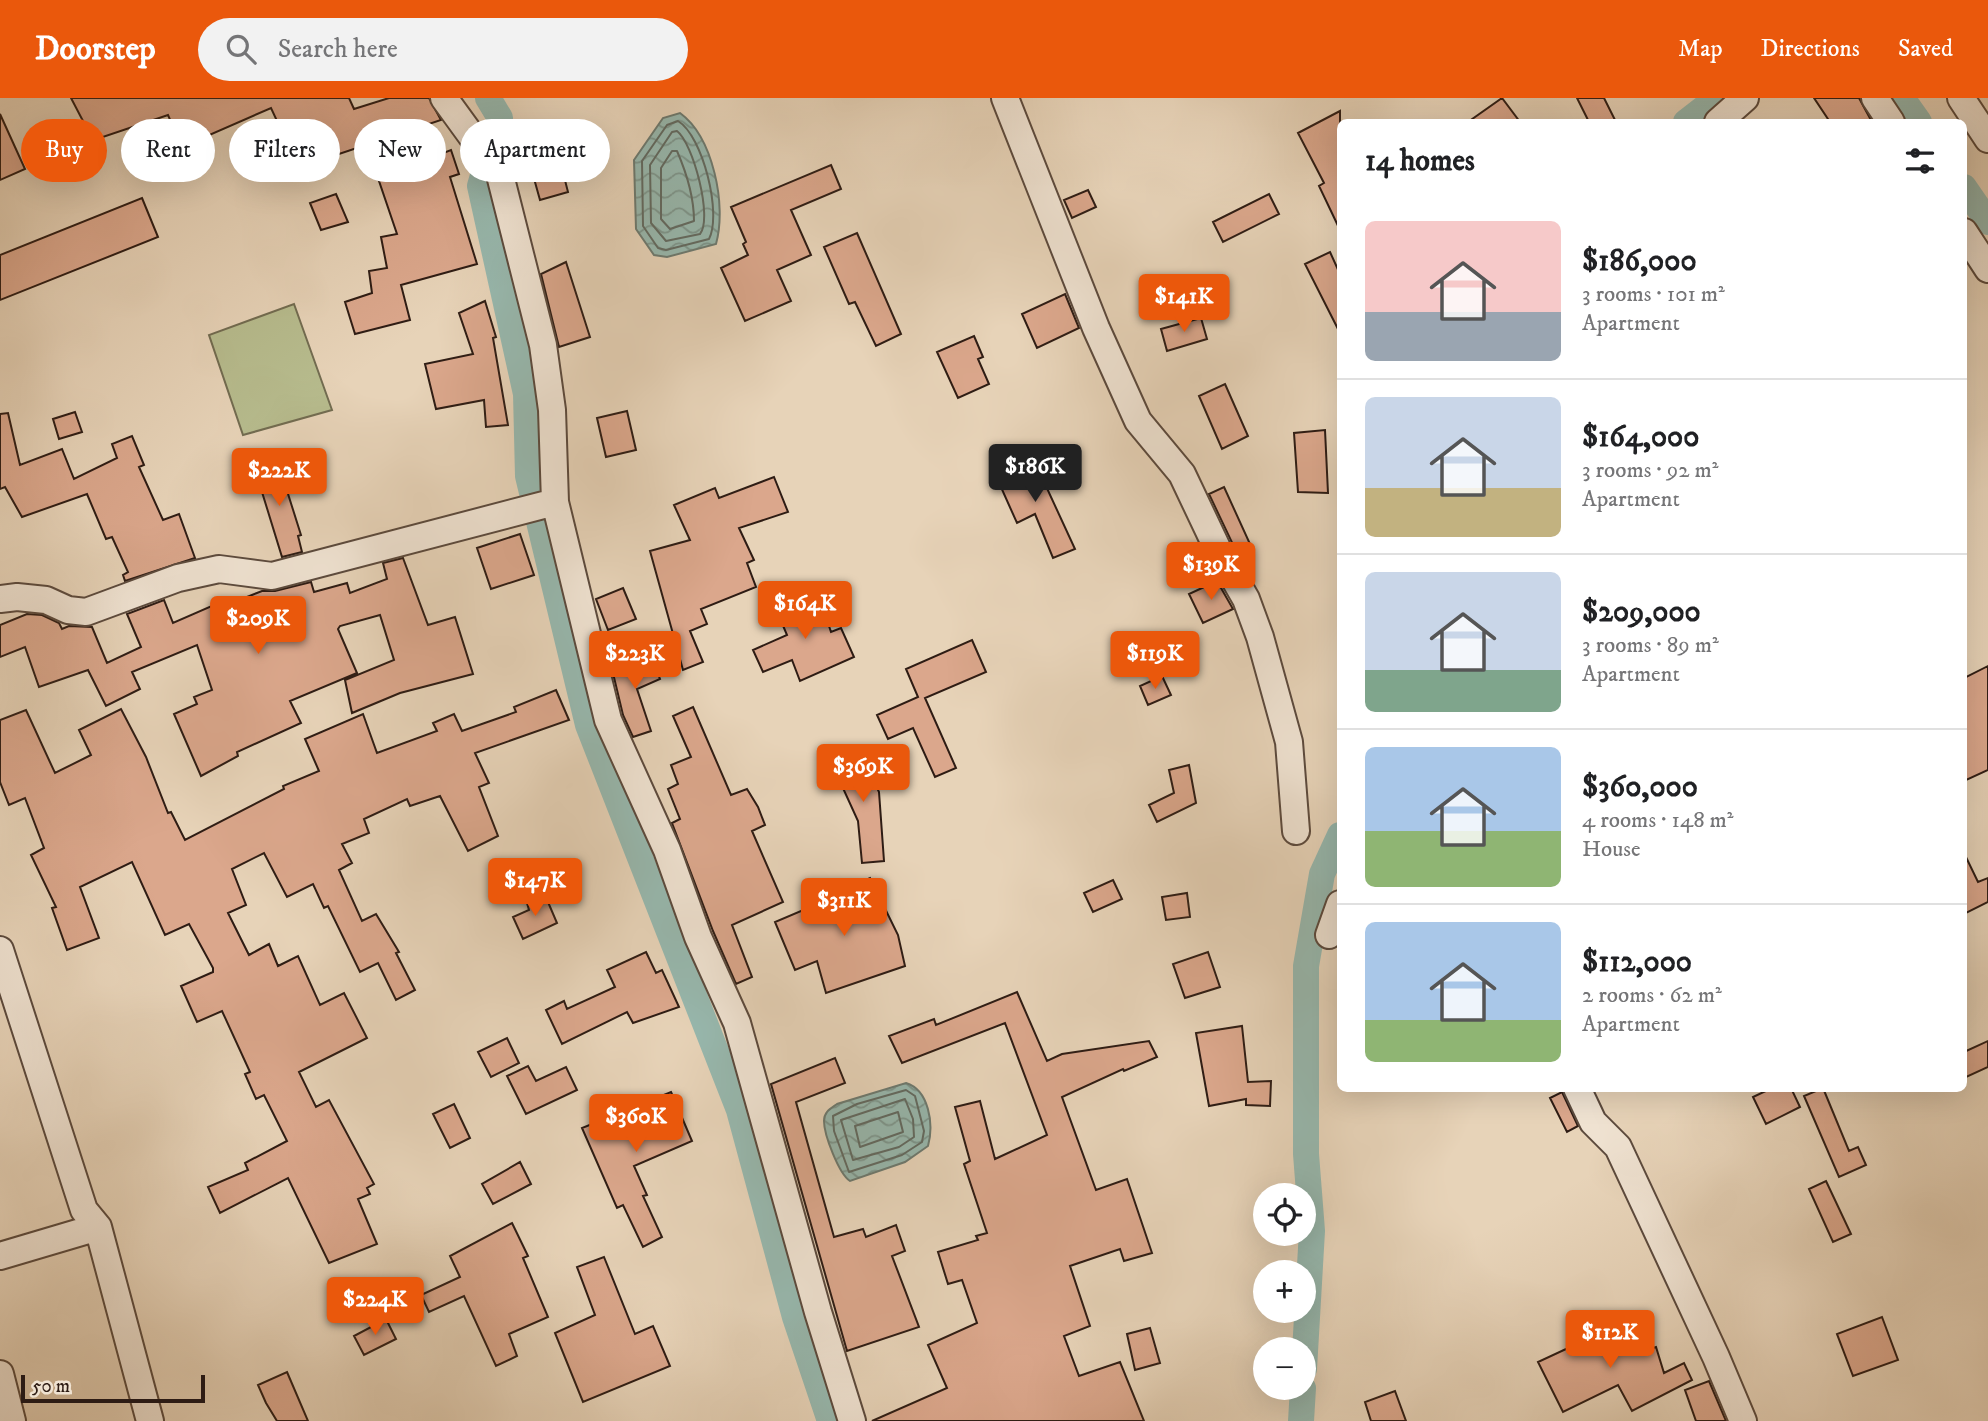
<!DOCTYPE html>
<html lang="en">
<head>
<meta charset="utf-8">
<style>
	body { margin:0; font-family:"IM FELL DW Pica",serif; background:#f2f2f2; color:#202124; height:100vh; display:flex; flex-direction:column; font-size:26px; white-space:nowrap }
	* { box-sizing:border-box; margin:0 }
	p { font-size:23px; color:#757577 }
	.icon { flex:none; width:38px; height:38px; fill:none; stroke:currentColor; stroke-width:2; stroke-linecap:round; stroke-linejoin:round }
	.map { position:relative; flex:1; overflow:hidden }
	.details { position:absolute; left:1337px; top:21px; width:630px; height:973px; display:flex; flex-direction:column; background:#fff; border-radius:10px; box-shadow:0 7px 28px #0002 }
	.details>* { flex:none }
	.banner { position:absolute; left:21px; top:21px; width:665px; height:63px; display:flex; gap:14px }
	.buttons { position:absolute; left:1253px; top:1085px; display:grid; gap:14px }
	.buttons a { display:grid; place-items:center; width:63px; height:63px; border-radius:50%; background:#fff; box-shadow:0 7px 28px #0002; font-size:35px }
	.scale { position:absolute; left:21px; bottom:18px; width:184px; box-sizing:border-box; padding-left:7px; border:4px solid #2e1c14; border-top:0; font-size:19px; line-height:24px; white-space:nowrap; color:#2e1c14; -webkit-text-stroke:5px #efe2d1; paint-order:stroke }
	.price { position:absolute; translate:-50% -60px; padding:0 16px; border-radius:7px; background:#ea580c; color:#fff; font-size:23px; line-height:46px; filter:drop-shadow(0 2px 4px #0008) }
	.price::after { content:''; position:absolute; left:50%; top:42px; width:21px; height:16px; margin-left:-10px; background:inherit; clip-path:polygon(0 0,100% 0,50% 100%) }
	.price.current { background:#222; color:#fff }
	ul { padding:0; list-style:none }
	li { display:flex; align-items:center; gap:21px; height:175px; padding:0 28px }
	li+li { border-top:2px solid #e0e0e0 }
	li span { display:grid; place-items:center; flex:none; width:196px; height:140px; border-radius:10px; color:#555 }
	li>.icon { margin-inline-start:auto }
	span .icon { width:84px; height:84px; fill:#fffc; stroke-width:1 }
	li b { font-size:30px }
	h2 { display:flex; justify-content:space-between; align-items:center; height:84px; padding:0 28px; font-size:30px }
	.tag { padding:0 24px; border-radius:32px; background:#fff; box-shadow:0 7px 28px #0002; font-size:24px; line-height:63px }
	.tag.current { background:#ea580c; color:#fff }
	header { display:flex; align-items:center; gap:42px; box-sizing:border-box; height:98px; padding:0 35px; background:#ea580c; color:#fff }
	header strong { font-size:33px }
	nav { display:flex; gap:38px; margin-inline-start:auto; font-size:24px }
	.search { width:490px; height:63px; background:#f2f2f2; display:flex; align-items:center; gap:18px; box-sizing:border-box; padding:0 24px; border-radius:38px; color:#757577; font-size:26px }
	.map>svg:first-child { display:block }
	.green { fill:#b7bc8e; stroke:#726c51; stroke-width:2 }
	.water { fill:url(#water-waves); stroke:#6d7a70; stroke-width:2 }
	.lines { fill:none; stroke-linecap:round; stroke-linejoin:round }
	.shore { stroke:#626a61; stroke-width:2 }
	.canal { stroke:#97b8ae; stroke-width:26 }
	.building { fill:#dba78c; stroke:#2e1c14; stroke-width:2 }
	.minor-casing { stroke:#5c4a3d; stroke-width:30 }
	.minor { stroke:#efe2d1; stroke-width:26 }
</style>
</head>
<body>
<header>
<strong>Doorstep</strong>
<div class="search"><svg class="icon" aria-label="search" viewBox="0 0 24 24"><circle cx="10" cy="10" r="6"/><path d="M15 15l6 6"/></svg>Search here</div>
<nav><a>Map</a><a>Directions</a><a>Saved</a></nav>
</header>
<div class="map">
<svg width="1988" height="1323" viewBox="0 0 1988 1323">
	<defs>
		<pattern id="water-waves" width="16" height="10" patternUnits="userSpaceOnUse" patternTransform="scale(1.75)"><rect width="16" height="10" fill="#97b8ae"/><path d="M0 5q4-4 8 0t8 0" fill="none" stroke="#7c958c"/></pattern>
	</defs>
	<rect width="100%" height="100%" fill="#e7d3b8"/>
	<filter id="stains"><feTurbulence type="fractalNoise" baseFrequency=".00286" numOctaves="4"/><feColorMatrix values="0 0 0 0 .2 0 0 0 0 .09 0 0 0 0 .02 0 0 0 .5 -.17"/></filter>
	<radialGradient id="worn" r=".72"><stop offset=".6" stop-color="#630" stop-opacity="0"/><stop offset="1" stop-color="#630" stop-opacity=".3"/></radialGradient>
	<!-- green -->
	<path class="green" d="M294,206L332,312L243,337L209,237Z"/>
	<!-- water -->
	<path class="water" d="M680,15C713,39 727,107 716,146L667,159L654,157L636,131L634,62L663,20Z
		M906,985C929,992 934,1026 928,1048L905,1064L850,1083C839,1076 824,1037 824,1023C824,1014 830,1011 837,1006Z"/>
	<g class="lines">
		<!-- shore -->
		<path class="shore" d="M678,23C703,38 722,116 709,141L666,152L658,150L643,128L642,63L667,27Z
			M677,33C693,45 713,120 700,136L666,143L651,125L650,67L672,34Z
			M672,53H677C687,76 694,99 694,123L670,131L661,121V70Z
			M906,992L915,998L924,1033L922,1044L902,1057L849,1074L834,1033L833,1018L857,1006Z
			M905,1001L913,1021L914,1039L899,1049L853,1062L841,1022Z
			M898,1014L903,1034L860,1049L855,1028Z"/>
		<!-- canal -->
		<path class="canal" d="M488,0L500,20L480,88L526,296L528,378L588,627L739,1012L795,1219L830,1323
			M1902,0L1919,24
			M1686,24L1717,0
			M1964,89L1988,124
			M1304,1271L1312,1133L1306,1056V868L1322,776L1340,737
			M1301,1323L1303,1290"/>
	</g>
	<!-- building -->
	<path class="building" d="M71,0H349L354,11L389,0H429L441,22L327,60L316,24L284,38L271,10L182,49L168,17L85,45L78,25L83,23Z
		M1502,0L1520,24H1468Z
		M1577,0H1604L1616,24H1589Z
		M1814,0H1859L1872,24H1830Z
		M1340,13V132L1319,88L1324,85L1298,35Z
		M0,16L25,71L0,82Z
		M567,36H601L600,57H567Z
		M557,51L568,94L540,102L528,59Z
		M451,52L459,76L450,79L477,166L401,187L410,222L355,236L345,204L372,195L369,173L387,170L381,139L397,136L378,80Z
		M831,67L841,91L791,112L811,157L777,172L791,203L745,223L721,170L748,157L743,146L746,144L731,109Z
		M1088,92L1096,109L1072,120L1064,102Z
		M336,96L348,124L321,132L310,105Z
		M1269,96L1279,116L1223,144L1213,124Z
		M142,100L158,139L0,202V157Z
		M857,135L901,236L876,248L855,204L849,206L824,149Z
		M1330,154L1340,176V235L1305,166Z
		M566,164L590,239L559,249L541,176Z
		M1065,196L1079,230L1037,250L1022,216Z
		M485,203L496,239L493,240L508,327L486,329L484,302L436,311L425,266L473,256L459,215Z
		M1201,220L1207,241L1167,253L1161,231Z
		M974,238L983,259L978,261L989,286L958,300L937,254Z
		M1225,286L1248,338L1222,351L1199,298Z
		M627,313L636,352L606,359L597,320Z
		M75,314L82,334L59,341L53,321Z
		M8,315L20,367L62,351L74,381L117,360L112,346L132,338L144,367L139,369L163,422L179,416L195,460L125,483L123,477L128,474L112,439L106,441L87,396L22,419L5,389L0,391V316Z
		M1325,332L1328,395L1298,394L1294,335Z
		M1033,360L1075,451L1053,460L1035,416L1017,425L996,378Z
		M277,361L301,437L298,438L302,454L282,459L254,368Z
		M774,379L788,414L739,430L754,462L747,465L756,489L701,511L707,526L690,533L703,564L683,572L650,453L690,442L674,407L715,390L719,400Z
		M1224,389L1250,446L1236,453L1209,396Z
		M520,436L534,477L491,491L477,450Z
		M403,460L428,527L455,519L473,576L400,595L352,615L345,582L394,562L380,517L340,528L338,531L357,575L290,603L301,625L237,654L238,658L201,678L174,616L197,606L194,599L212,592L197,547L132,574L140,591L106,608L88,572L39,589L25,549L0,559V527L27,516L42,517L59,525L62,531L69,528L92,529L107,565L141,549L127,516L164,502L173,525L230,500L232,505L262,493H275L311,484L314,494L347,485L350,495L387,481L383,465Z
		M1217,483L1233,511L1203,525L1189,496Z
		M623,490L636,521L608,532L596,501Z
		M818,495L831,534L841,530L854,559L800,583L792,562L763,574L753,552L787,537L776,511Z
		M972,542L986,574L925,600L956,670L935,679L913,630L888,641L877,617L918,599L906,571Z
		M650,555L660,581L637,591L651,633L633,639L623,617L612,571Z
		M1988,568V672L1964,683V580Z
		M1162,578L1171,597L1148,607L1140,588Z
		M556,592L569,622L475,655L489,685L479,689L498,738L468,753L440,698L410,708L407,701L364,721L369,735L342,746L352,765L339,772L362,823L376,816L399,854L396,855L415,892L396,902L378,865L360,874L328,808L324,810L313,786L287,799L264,755L232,771L246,807L228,815L249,857L269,846L278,868L298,858L320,907L344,895L367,940L299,974L316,1009L329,1002L374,1086L367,1090L370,1096L358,1101L377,1146L329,1165L288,1080L220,1115L208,1089L248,1072L245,1065L287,1043L264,997L256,1001L245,976L250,974L222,913L197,924L181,888L213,874V870L189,826L165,837L132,764L80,789L99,840L67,852L52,810L56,809L31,757L44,750L25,700L9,707L0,684V622L26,612L55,675L91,657L79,632L121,611L146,659L168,715L171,714L185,742L284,691L283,688L319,673L305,641L363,616L377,655L437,633L433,625L454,616L462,633L516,614L514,609Z
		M693,609L731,697L747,691L758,709L765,727L752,733L783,804L732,827L752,879L736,886L713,833L672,725L680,721L668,691L678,686L671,667L691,659L673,618Z
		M860,653L879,694L884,763L862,765L858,723L832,666Z
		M1189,667L1196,705L1157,724L1149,707L1174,695L1169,672Z
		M1964,755L1978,784L1988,780V804L1964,816Z
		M870,780L898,837L905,868L826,895L817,863L795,872L775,824L853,791L852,788Z
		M1113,782L1122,801L1093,814L1084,795Z
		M1187,795L1190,819L1166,822L1162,799Z
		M545,797L557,825L523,841L513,819L529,812L527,805Z
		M646,854L656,875L662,872L679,909L633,925L627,914L562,946L546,912L564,903L567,911L615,889L607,872Z
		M1208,854L1220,889L1185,900L1173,866Z
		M1017,894L1047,963L1062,956L1149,943L1157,959L1124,973L1123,971L1062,999L1096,1092L1127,1081L1152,1155L1124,1163L1120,1151L1070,1168L1090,1228L1064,1238L1079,1278L1120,1264L1144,1323H872L947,1290L928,1247L977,1225L962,1182L948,1186L938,1154L978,1142L976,1138L987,1135L964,1066L970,1063L955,1009L980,1003L995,1061L1047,1037L1005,925L902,965L889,938L934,921L936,927Z
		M1242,928L1248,984L1271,983L1270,1008L1246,1007V1001L1209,1008L1196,935Z
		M507,940L519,965L491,979L478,954Z
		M1988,943V969L1964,980V954Z
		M835,960L845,985L796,1004L834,1139L863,1131L866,1139L896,1127L905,1153L892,1158L919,1229L847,1253L771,986Z
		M528,968L536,983L566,969L577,992L526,1016L507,978Z
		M1772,990H1791L1800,1009L1766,1026L1753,999Z
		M1823,990L1849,1053L1858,1049L1866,1067L1839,1079L1804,998Z
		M671,994L692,1043L634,1068L647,1097L643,1098L662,1139L643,1149L623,1107L617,1110L582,1030Z
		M1562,994L1578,1028L1567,1034L1550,1000Z
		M454,1006L470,1040L450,1050L433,1016Z
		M520,1064L531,1086L493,1106L482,1086Z
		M1826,1083L1851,1136L1833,1144L1809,1091Z
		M512,1125L528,1158L523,1160L548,1219L509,1236L517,1258L496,1268L464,1198L429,1214L421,1197L460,1179L450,1158Z
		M604,1159L635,1236L653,1228L670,1268L583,1304L555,1235L595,1217L577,1169Z
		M1882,1219L1898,1262L1853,1278L1837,1236Z
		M386,1221L396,1241L364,1257L354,1238Z
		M1602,1227L1608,1244L1640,1232L1647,1252L1656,1249L1664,1275L1684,1265L1692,1282L1632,1313L1618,1287L1563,1314L1538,1264L1579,1245L1576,1239Z
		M1150,1230L1160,1265L1135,1272L1127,1236Z
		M287,1274L308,1323H277L266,1305L258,1287Z
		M1709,1283L1726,1323H1696L1685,1292Z
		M1395,1293L1406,1323H1371L1365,1304Z"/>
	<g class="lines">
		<!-- minor casing -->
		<g class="minor-casing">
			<path id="minor" d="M444,0L500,77L543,247L552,312L555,404L608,622L667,752L698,839L737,925L818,1214L852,1323
				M1005,0L1096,230L1138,323L1182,376L1219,454L1246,501L1260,539L1289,644L1296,733
				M1875,0L1891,24
				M1961,0L1988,41
				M1718,24L1745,0
				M1964,134L1988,171
				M0,501L17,499L46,502L68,512L86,514L178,480L219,471L272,478L555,404
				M1329,837L1340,806
				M0,852L84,1112L98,1129L150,1323
				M1577,990L1593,1024L1618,1049L1716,1259L1743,1323
				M0,1158L98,1129
				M0,1276L12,1323"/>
		</g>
		<!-- minor -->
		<use href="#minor" class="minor"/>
	</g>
	<rect width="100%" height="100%" filter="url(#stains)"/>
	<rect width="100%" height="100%" fill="url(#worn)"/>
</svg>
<div class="buttons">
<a><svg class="icon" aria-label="locate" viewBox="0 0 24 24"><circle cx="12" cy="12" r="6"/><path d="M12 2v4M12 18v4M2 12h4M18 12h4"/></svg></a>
<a>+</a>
<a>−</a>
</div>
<div class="scale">50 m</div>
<b class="price" style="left:1184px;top:236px">$141K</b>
<b class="price current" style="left:1035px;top:406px">$186K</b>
<b class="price" style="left:279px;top:410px">$222K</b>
<b class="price" style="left:1211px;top:504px">$139K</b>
<b class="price" style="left:805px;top:543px">$164K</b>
<b class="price" style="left:258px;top:558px">$209K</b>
<b class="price" style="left:635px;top:593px">$223K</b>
<b class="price" style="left:1155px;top:593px">$119K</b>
<b class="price" style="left:863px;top:706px">$369K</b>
<b class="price" style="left:535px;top:820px">$147K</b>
<b class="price" style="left:844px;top:840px">$311K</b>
<b class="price" style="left:636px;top:1056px">$360K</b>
<b class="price" style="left:375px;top:1239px">$224K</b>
<b class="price" style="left:1610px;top:1272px">$112K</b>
<div class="banner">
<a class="tag current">Buy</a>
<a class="tag">Rent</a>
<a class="tag">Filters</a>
<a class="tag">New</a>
<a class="tag">Apartment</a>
</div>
<section class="details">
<h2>14 homes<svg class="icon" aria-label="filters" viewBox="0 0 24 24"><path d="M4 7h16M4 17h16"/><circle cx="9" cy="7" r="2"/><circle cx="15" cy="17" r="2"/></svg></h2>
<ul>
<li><span style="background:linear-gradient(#f6c9c9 65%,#9aa5b1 0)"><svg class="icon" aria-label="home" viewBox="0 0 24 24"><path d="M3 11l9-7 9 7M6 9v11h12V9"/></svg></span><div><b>$186,000</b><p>3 rooms · 101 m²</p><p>Apartment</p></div></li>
<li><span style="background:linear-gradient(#c9d6e8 65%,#c2b280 0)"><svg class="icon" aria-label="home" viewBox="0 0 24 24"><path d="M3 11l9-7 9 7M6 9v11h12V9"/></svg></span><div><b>$164,000</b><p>3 rooms · 92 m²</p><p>Apartment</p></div></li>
<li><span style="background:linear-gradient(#c9d6e8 70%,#7fa58c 0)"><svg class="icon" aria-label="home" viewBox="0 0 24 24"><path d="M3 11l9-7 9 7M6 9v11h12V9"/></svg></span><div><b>$209,000</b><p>3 rooms · 89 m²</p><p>Apartment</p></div></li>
<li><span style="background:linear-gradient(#a9c7e8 60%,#8fb573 0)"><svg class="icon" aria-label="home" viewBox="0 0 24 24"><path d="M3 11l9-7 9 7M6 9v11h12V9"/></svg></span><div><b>$360,000</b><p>4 rooms · 148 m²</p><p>House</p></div></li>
<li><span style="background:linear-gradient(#a9c7e8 70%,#8fb573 0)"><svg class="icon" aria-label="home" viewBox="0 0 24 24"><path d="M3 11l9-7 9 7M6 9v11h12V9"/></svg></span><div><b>$112,000</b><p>2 rooms · 62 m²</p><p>Apartment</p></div></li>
</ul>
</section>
</div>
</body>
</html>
